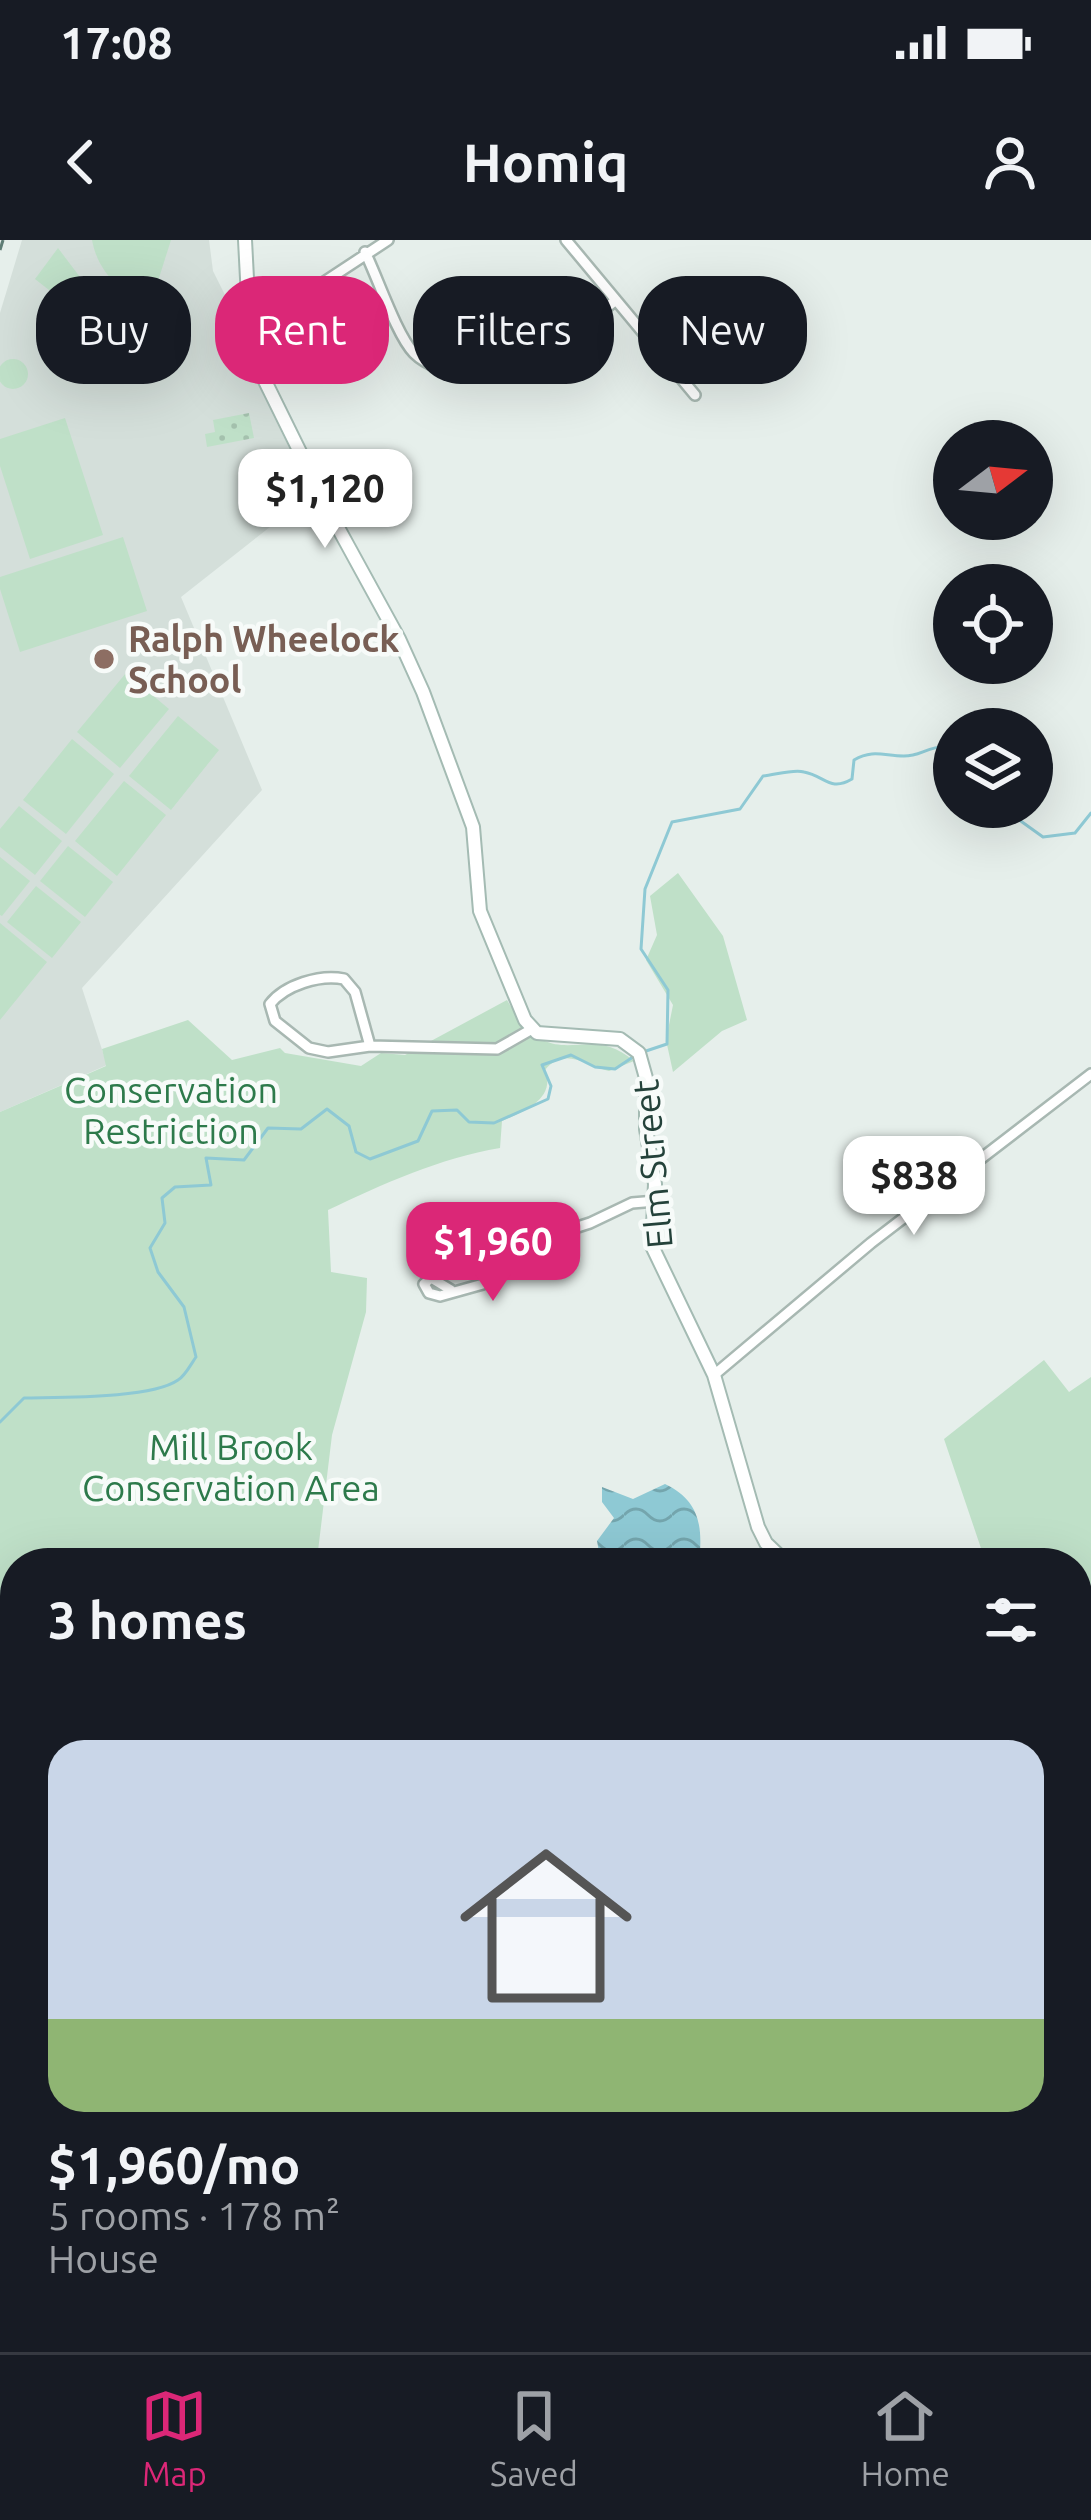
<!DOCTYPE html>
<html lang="en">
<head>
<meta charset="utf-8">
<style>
	body { margin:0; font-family:Ubuntu,sans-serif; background:#242831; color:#f1f3f6; height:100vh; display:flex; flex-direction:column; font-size:45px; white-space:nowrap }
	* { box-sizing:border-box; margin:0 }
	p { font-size:39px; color:#9ea1a6 }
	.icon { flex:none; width:66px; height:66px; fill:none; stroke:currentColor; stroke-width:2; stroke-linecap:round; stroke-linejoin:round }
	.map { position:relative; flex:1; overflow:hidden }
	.sheet { position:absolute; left:0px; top:1308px; width:1092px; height:804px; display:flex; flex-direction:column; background:#171b24; border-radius:48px 48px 0 0; box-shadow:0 12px 48px #0002 }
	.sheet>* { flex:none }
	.hud { position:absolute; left:36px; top:36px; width:1020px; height:108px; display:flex; gap:24px }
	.needle { width:78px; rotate:74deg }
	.tools { position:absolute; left:933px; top:180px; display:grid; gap:24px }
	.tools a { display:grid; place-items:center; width:120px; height:120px; border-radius:50%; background:#171b24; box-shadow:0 12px 48px #0002; font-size:60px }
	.price { position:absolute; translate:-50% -102px; padding:0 27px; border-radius:24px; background:#fff; color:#222; font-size:39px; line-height:78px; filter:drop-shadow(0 3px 6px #0008) }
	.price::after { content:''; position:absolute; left:50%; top:72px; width:36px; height:27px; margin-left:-18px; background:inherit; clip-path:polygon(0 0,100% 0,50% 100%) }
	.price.active { background:#db2777; color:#fff }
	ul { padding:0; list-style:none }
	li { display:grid; align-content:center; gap:24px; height:636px; padding:0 48px }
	li span { display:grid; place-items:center; height:372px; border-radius:36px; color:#555 }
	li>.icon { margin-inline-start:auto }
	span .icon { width:216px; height:216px; fill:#fffc; stroke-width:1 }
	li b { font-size:51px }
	h2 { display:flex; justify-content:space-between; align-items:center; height:144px; padding:0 48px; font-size:51px }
	.tag { padding:0 42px; border-radius:48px; background:#171b24; box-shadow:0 12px 48px #0002; font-size:42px; line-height:108px }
	.tag.active { background:#db2777; color:#fff }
	.status { display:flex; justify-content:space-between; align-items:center; height:84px; padding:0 60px; background:#171b24; direction:ltr }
	.status svg { height:33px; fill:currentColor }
	header { display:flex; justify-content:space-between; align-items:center; height:156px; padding:0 48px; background:#171b24; font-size:54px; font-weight:600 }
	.menu { display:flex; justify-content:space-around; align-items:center; height:168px; border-top:3px solid #363941; background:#171b24; font-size:33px; color:#9ea1a6 }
	.menu a { display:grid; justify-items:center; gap:6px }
	.menu .active { color:#db2777 }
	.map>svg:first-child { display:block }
	.built { fill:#d4dfda }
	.grass { fill:url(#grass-tufts) }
	.park { fill:#bfe0c8 }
	.garden { fill:url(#garden-dots) }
	.water { fill:url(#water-waves) }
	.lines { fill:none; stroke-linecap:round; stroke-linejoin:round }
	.stream { stroke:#8ec9d4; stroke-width:3 }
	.street-casing { stroke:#a8b8b2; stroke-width:14 }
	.secondary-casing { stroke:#a4bbb3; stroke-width:16 }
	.street { stroke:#fff; stroke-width:9 }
	.secondary { stroke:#fff; stroke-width:12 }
	.rail { stroke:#5f7d75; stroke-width:3; stroke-dasharray:24 12; stroke-linecap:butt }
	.education-dot { fill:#8d6e63; stroke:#f7fbf9; stroke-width:4.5 }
	.labels { text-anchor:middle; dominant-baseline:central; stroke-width:9; stroke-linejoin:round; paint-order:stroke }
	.education-label { font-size:36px; font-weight:bold; fill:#785e54; stroke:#f7fbf9; text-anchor:start }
	.park-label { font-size:36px; fill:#2d7a4b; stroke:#f7fbf9 }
	.street-label { font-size:36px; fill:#24423a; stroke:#f7fbf9 }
</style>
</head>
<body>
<div class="status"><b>17:08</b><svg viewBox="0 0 49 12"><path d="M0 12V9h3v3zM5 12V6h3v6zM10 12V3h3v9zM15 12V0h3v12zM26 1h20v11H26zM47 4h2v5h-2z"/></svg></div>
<header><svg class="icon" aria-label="back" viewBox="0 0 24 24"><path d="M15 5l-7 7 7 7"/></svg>Homiq<svg class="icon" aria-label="person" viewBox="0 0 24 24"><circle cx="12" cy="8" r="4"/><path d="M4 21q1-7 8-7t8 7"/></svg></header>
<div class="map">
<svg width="1091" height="2112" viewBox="0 0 1091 2112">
	<defs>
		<pattern id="grass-tufts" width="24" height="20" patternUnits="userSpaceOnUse" patternTransform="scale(3)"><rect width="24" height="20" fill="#bfe0c8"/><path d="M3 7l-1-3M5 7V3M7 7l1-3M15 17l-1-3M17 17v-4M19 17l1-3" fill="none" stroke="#a4c1ad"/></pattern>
		<pattern id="garden-dots" width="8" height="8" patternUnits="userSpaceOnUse" patternTransform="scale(3)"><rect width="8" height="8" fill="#bfe0c8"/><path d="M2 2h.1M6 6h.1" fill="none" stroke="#a4c1ad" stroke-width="1.8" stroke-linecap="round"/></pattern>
		<pattern id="water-waves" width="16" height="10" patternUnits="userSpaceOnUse" patternTransform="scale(3)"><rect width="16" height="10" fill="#8ec9d4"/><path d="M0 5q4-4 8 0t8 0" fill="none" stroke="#74a5ad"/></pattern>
	</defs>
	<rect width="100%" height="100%" fill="#e6efeb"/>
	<!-- built -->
	<path class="built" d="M22,0H209L213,31L245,95L263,155L312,254L181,357L262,550L82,748L107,825L0,872V73Z"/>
	<!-- grass -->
	<path class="grass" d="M1091,1398V1683L1077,1678V1402Z
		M1077,1775L1091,1778V1914L1077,1866Z"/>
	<!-- park -->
	<path class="park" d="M92,0H171L152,60C120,54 98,32 92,0Z
		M58,8L89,49L65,61L60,51L49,50L35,39Z
		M-2 134a15 15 0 1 1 30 0a15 15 0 1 1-30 0Z
		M65,178L103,295L30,319L0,226V199Z
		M123,297L147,371L20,412L0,349V337Z
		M126,433L169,469L120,528L77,492Z
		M178,476L219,510L171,570L129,536Z
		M72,499L114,534L66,594L23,560Z
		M124,541L166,575L117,636L75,601Z
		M19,566L62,601L35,635L0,607V589Z
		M68,606L113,642L85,677L40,641Z
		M0,617L30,641L2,676L0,675Z
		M678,633L723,696L747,780L722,791L673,832L666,800L673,765L646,720L657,695L650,656Z
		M36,646L81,682L52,718L7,682Z
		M0,683L47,722L0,780Z
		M507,760C554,842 584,778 634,821L609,831C585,825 564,806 545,830C556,858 526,871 502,881L500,908C440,918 383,944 328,970L331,1032L367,1038L366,1072L332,1195L318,1311L298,1323H15V1428L0,1424V872L106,826L102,809L188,780L232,820L280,808L285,813L361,826L381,813L405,815Z
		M1044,1120L1069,1152L1091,1137V1398L1077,1402V1323H986L944,1199Z
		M0,1519L15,1523V1724L0,1728Z"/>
	<!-- garden -->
	<path class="garden" d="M249,173L254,198L207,207L205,194L215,192L213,180Z"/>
	<!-- water -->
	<path class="water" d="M665,1244C700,1261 703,1286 699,1323H601L597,1301L614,1278L602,1262V1247L633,1259Z"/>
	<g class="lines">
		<!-- stream -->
		<path class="stream" d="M1001,567L1043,597L1075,593L1091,573
			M646,811L667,804L668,750L641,709L645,649L672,582L740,569L763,536C775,535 793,529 804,532C825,536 830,552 852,539L854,520C873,509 884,516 904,516C923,516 926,505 954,507
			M0,1182L24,1158C58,1157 151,1159 178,1140C185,1136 191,1124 196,1117L184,1067L158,1032L150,1008L165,983L162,958L175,947L211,945L206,918L244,920L268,888L301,889L327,869L349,886L356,912L370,919L418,901L432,871L457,870L469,882L494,883L548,859L551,846L542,825L571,815L595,827L615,829L633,817"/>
		<!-- street casing -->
		<g class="street-casing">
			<path id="street" d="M566,0L695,155
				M365,12C377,36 397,96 414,113C426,125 448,133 465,131C506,126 585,86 616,60
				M249,45L295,48L321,44L388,0
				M370,806L355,752L344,739C320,734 285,745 270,764L275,781L309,808L328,812L370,806L497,809L532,789
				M451,1050L431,1038L424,1044L429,1053L440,1056L483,1044L515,1013L534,1001L590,983L632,963L656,961
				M714,1135L871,1003L1091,834
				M0,1822L15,1812
				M149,2097L150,2112
				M338,2097L340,2112
				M504,2097L507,2112
				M796,2097L800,2112
				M674,2112L690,2101"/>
		</g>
		<!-- secondary casing -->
		<g class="secondary-casing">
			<path id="secondary" d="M245,0L249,77L265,141L330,273L399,399L423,452L473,587L480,671L525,780L537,793L620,799L639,813L646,838V889L655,944L652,1006L714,1135L758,1287L766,1303L787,1323
				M962,2097L966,2112"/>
		</g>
		<!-- street -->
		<use href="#street" class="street"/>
		<!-- secondary -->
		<use href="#secondary" class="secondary"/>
		<!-- rail -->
		<path class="rail" d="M0,10L3,0"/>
	</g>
	<!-- markers -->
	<circle class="education-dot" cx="104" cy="419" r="12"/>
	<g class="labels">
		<!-- education labels -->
		<g class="education-label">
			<text x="128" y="398">Ralph Wheelock<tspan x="128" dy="41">School</tspan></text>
		</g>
		<!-- park labels -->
		<g class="park-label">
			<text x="171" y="849">Conservation<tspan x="171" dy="41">Restriction</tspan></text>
			<text x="231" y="1206">Mill Brook<tspan x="231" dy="41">Conservation Area</tspan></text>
		</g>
		<!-- street labels -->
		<g class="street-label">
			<text transform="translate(652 924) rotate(-95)">Elm Street</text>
		</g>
	</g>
</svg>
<div class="tools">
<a><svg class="needle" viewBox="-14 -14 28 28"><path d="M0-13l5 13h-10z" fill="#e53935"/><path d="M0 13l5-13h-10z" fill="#9ea1a6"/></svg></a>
<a><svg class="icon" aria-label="locate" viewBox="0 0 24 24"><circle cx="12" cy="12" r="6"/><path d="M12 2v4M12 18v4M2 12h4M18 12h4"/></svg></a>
<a><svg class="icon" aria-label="layers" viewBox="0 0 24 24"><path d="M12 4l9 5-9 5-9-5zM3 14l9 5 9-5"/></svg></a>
</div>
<b class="price" style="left:325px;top:311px">$1,120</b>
<b class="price" style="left:914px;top:998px">$838</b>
<b class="price active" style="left:493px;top:1064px">$1,960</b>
<div class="hud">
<a class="tag">Buy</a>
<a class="tag active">Rent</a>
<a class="tag">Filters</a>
<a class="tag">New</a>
</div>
<section class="sheet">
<h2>3 homes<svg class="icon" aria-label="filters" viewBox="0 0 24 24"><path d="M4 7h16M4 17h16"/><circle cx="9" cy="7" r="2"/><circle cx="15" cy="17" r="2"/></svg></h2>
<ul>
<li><span style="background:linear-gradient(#c9d6e8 75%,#8fb573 0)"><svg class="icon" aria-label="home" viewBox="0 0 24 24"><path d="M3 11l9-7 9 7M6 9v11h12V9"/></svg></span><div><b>$1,960/mo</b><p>5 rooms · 178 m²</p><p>House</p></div></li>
</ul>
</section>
</div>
<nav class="menu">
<a class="active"><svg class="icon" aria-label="map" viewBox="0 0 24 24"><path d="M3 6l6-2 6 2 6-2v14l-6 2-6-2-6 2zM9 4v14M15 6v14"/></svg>Map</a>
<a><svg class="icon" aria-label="saved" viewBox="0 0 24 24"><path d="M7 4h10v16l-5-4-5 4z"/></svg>Saved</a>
<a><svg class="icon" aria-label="home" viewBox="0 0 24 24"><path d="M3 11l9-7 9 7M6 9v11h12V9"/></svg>Home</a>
</nav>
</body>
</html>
